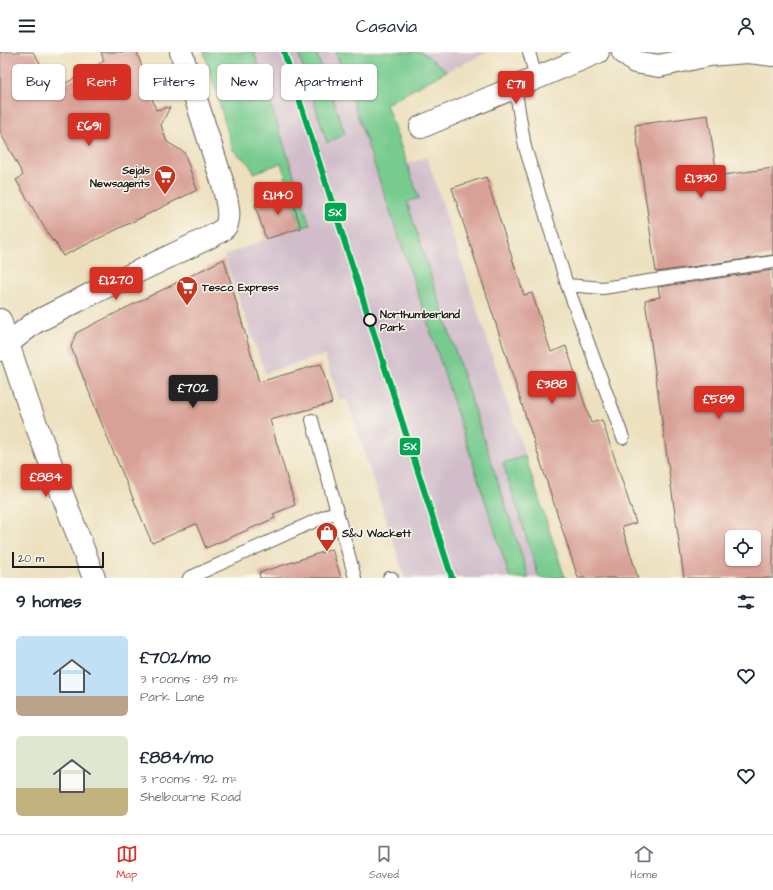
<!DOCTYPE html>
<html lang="en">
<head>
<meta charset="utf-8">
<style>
	body { margin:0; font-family:"Architects Daughter",sans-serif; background:#f6f6f7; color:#1f2937; height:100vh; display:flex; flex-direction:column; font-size:15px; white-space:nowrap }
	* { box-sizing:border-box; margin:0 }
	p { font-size:13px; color:#747a83 }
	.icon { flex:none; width:22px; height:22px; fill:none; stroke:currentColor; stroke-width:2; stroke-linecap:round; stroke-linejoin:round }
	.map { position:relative; height:526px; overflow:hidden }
	.sheet { display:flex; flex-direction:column; background:#fff; flex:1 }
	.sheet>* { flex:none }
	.hud { position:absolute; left:12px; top:12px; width:400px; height:36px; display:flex; gap:8px }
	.fabs { position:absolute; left:725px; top:478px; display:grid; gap:8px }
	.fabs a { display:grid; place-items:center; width:36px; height:36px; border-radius:6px; background:#fff; box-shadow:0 1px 3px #0004; font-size:20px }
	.scale { position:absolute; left:12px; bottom:10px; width:92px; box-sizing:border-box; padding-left:4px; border:2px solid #1c1c1c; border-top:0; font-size:11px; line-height:14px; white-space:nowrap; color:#1c1c1c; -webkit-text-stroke:3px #fbf7ec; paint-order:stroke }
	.price { position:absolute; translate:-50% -34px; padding:0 9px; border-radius:4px; background:#d93025; color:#fff; font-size:13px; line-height:26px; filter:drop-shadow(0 1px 2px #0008) }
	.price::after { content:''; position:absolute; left:50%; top:24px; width:12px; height:9px; margin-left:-6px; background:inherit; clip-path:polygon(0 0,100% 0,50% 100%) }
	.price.selected { background:#222; color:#fff }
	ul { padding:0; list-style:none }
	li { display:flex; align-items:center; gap:12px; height:100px; padding:0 16px }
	li span { display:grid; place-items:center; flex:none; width:112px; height:80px; border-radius:6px; color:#555 }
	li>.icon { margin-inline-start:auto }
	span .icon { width:48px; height:48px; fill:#fffc; stroke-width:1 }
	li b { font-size:17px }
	h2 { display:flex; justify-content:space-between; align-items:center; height:48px; padding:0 16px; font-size:17px }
	.pill { padding:0 14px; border-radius:6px; background:#fff; box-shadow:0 1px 3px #0004; font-size:14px; line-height:36px }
	.pill.selected { background:#d93025; color:#fff }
	header { display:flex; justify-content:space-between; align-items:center; height:52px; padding:0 16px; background:#fff; font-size:18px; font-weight:600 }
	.dock { display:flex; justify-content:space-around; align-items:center; height:56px; border-top:1px solid #e0e1e3; background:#fff; font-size:11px; color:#747a83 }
	.dock a { display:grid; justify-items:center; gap:2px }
	.dock .selected { color:#d93025 }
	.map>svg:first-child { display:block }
	.industrial { fill:#d1bdca }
	.green { fill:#77cb8f; stroke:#4a7456 }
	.building { fill:#d8a197; fill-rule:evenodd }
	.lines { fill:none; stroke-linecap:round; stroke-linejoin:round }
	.lane-casing { stroke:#656155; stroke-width:14 }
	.street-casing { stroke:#656155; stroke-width:24 }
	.secondary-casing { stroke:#656155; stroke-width:24 }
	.lane { stroke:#fff; stroke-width:12 }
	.street { stroke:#fff; stroke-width:22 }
	.secondary { stroke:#fff; stroke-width:22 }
	.rail-1-casing { stroke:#fbf7ec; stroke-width:9 }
	.rail-1 { stroke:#00a651; stroke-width:6 }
	.stop-dot { fill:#fbf7ec; stroke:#1c1c1c; stroke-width:2 }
	.labels { text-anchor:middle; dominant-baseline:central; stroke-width:3; stroke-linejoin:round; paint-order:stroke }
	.poi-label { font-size:11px; font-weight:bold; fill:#1c1c1c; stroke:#fbf7ec; text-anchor:start }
	.stop-label { font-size:11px; font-weight:bold; fill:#1c1c1c; stroke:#fbf7ec; text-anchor:start }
	.line-badge { stroke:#fbf7ec; stroke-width:1.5 }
	.badge-label { font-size:11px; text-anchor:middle; font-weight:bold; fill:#fff }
</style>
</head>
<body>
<header><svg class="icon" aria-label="menu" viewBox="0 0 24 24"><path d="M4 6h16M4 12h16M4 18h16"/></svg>Casavia<svg class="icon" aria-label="person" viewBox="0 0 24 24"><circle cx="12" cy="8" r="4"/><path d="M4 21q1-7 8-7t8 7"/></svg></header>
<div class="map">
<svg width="773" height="526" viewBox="0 0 773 526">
	<rect width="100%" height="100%" fill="#fbf7ec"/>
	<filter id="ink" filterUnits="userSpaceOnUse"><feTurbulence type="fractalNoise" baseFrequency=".025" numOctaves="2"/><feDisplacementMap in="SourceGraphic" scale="8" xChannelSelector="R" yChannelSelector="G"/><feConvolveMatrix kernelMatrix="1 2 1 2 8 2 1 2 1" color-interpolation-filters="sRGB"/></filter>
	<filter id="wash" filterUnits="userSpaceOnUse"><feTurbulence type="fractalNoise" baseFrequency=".012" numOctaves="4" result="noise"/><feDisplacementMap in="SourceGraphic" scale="16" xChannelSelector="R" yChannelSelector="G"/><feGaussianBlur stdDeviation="0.9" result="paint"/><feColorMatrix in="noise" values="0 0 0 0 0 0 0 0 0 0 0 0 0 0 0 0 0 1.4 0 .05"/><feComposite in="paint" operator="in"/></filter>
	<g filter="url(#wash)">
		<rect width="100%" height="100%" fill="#ece0be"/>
		<!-- industrial -->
		<path class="industrial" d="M254,0H336L389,156L419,146L407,112L427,105L525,404L503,411L539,526H405L347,347L340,349L325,303L265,321L224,204L266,187L255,153L290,141L301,175L310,173Z
			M422,0H489L447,19Z"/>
		<!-- green -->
		<path class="green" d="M204,0H254L310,173L301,176L281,111L254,121L249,112L233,98Z
			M298,0H316L345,82L327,91Z
			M336,0H422L447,19L386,52L419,146L407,150L529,526H510L425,262Z
			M525,404L565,526H539L503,411Z"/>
		<g id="blocks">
			<!-- building -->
			<path class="building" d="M0,0H33L56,37L104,9L101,0H137L156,58L170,55L161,73L167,90L184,100L197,138L63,204L54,188L53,190L16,128L23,123L0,80Z
				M708,63L717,124L773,116V203L656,220L635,73Z
				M486,125L524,243L532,241L551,300L566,294L591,371L602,368L636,471L622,475L638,526H578L452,136Z
				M290,141L301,176L266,187L255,153Z
				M224,207L259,330L321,312L332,351L270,368L295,453L273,462L275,466L206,496L196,472L152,491L110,392L71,295L76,281Z
				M773,218V526H684L645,248L660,245L658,235ZM732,485H754V507H732Z
				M332,497L341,526H260L259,521Z"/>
		</g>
	</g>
	<g filter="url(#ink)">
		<use href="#blocks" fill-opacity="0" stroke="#656155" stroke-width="1"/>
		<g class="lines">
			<!-- lane casing -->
			<g class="lane-casing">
				<path id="lane" d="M529,0L536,26
					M515,35L525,95L567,233L623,386
					M567,233L603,236L773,210
					M312,368L355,526
					M189,526L337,459
					M389,526H392"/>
			</g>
			<!-- street casing -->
			<g class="street-casing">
				<path id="street" d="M623,0L635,10L659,14L709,3L747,0
					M748,0L773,3
					M421,75L598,0
					M0,298L34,271L93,241L210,185C215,182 223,179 226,174C232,163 225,143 223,132L181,0"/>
			</g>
			<!-- secondary casing -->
			<g class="secondary-casing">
				<path id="secondary" d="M0,268L29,354L94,526"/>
			</g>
			<!-- lane -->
			<use href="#lane" class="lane"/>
			<!-- street -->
			<use href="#street" class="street"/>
			<!-- secondary -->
			<use href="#secondary" class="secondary"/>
			<!-- rail-1 casing -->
			<g class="rail-1-casing">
				<path id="rail-1" d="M284,0L452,526"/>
			</g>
			<!-- rail-1 -->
			<use href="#rail-1" class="rail-1"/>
		</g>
	</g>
	<!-- icons -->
	<defs>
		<g id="supermarket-pin" transform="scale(1.15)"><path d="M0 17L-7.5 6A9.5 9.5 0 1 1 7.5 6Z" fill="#c8321e" stroke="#fbf7ec"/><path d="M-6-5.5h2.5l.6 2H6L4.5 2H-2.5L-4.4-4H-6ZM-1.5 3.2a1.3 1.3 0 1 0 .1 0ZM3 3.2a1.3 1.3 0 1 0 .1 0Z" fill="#fff"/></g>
		<g id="shop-pin" transform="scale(1.15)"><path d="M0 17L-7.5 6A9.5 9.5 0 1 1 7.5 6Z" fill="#c8321e" stroke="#fbf7ec"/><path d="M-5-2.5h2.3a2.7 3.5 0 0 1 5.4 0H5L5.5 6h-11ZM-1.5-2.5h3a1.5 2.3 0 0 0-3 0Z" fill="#fff"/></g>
	</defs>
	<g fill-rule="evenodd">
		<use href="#supermarket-pin" x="165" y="124"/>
		<use href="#supermarket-pin" x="187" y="235"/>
		<use href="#shop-pin" x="327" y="481"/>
	</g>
	<!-- markers -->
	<circle class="stop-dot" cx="370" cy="268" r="6"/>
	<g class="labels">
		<!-- poi labels -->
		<g class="poi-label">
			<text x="150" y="118" text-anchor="end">Sejals<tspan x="150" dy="13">Newsagents</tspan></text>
			<text x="202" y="235">Tesco Express</text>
			<text x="342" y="481">S&amp;J Wackett</text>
		</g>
		<!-- stop labels -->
		<g class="stop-label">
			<text x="380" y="262">Northumberland<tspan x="380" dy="13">Park</tspan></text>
		</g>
	</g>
	<g class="line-badge">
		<rect x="324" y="150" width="23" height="20" rx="4" fill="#00a651"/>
		<rect x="399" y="385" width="22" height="19" rx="4" fill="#00a651"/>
	</g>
	<g class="badge-label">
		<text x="335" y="164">SX</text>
		<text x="410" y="398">SX</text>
	</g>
</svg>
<div class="fabs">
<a><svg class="icon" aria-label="locate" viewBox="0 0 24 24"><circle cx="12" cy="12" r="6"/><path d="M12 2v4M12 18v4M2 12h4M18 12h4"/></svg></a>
</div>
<div class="scale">20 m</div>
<b class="price" style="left:516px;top:53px">£711</b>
<b class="price" style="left:89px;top:95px">£691</b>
<b class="price" style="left:701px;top:147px">£1,330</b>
<b class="price" style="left:278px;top:164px">£1,140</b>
<b class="price" style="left:116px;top:249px">£1,270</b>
<b class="price" style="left:552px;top:353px">£388</b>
<b class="price selected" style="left:193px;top:357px">£702</b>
<b class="price" style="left:719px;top:368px">£589</b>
<b class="price" style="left:46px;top:446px">£884</b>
<div class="hud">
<a class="pill">Buy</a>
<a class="pill selected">Rent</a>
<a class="pill">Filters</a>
<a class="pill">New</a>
<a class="pill">Apartment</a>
</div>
</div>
<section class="sheet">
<h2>9 homes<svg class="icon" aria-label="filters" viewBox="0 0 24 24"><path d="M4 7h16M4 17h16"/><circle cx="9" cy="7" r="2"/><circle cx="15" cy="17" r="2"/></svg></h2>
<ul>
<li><span style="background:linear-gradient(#bfe0f5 75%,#b9a48a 0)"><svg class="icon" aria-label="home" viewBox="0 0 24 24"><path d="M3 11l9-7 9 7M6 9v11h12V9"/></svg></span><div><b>£702/mo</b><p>3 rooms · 89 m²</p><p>Park Lane</p></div><svg class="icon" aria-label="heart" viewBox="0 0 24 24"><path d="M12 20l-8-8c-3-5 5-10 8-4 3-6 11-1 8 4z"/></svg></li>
<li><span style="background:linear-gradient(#dfe7d0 65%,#c2b280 0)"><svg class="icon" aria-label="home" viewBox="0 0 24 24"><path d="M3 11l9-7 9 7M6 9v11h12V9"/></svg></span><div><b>£884/mo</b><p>3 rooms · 92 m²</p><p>Shelbourne Road</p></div><svg class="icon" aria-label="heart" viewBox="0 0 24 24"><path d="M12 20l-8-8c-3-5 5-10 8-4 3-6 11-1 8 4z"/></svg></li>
</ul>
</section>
<nav class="dock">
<a class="selected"><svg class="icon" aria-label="map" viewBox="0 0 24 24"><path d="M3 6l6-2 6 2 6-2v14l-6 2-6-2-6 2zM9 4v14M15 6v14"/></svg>Map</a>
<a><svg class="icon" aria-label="saved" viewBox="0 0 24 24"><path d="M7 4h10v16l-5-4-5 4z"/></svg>Saved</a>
<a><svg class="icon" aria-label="home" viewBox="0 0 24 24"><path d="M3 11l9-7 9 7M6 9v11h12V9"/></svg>Home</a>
</nav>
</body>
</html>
